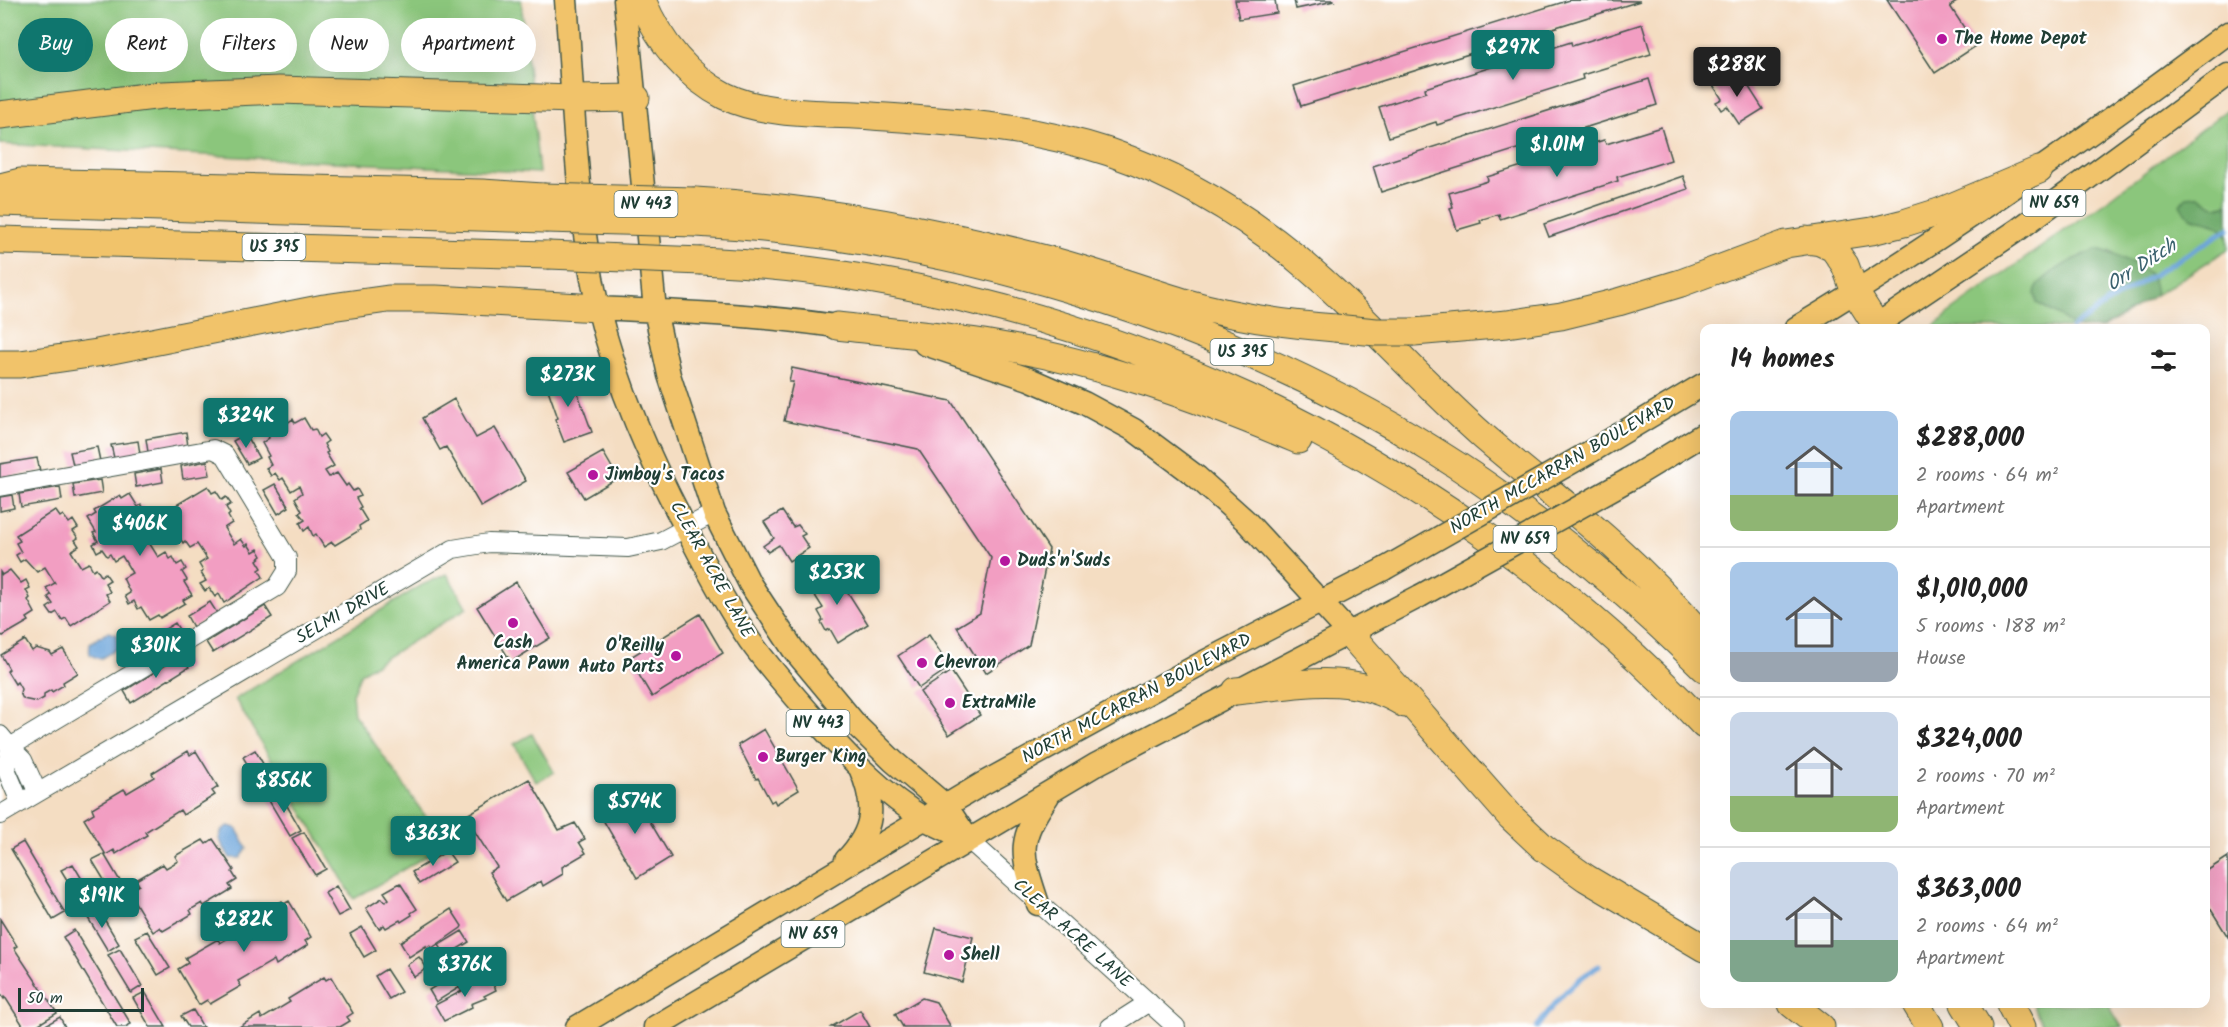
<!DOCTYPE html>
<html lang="en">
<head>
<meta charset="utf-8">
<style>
	body { margin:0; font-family:Kalam,sans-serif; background:#f6f6f6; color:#222; height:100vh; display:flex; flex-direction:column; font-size:22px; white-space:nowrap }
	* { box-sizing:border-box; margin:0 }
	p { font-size:20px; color:#767676 }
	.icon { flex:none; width:33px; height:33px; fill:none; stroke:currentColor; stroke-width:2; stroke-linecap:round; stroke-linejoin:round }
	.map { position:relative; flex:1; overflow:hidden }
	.details { position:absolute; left:1700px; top:324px; width:510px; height:684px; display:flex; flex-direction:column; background:#fff; border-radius:12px; box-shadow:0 6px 24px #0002 }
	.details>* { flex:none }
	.top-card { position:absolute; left:18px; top:18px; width:570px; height:54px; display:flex; gap:12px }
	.scale { position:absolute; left:18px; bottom:15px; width:126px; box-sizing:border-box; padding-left:6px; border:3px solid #1f3d34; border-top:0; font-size:16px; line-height:21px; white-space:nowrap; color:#1f3d34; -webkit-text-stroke:4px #fff; paint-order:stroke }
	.price { position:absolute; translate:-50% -51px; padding:0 14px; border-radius:6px; background:#0f766e; color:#fff; font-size:20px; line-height:39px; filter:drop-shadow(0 2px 3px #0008) }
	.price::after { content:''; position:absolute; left:50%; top:36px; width:18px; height:14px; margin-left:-9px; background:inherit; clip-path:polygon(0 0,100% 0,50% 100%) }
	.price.on { background:#222; color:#fff }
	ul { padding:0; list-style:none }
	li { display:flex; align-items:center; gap:18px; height:150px; padding:0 30px }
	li+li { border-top:2px solid #e0e0e0 }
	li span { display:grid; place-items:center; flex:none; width:168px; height:120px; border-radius:12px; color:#555 }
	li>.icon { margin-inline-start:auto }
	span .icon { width:72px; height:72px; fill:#fffc; stroke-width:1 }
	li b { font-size:26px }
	h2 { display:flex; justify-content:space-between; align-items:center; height:72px; padding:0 30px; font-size:26px }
	.pill { padding:0 21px; border-radius:27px; background:#fff; box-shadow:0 6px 24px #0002; font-size:21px; line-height:54px }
	.pill.on { background:#0f766e; color:#fff }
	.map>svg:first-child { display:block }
	.green { fill:#8bc67c; stroke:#558258; stroke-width:1.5 }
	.forest { fill:#70ab6c; stroke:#487450; stroke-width:1.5 }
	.water { fill:#6ca4da; stroke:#467087; stroke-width:1.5 }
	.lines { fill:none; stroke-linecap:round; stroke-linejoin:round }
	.stream { stroke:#6ca4da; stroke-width:5 }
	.building { fill:#f29ec2 }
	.minor-casing { stroke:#3f5549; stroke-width:20 }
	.major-casing { stroke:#3f5549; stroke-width:25 }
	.highway-casing { stroke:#3f5549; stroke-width:29 }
	.minor { stroke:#fff; stroke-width:18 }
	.major { stroke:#f1c36a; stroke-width:22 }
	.highway { stroke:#f1c36a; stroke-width:27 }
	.major-bridge-casing { stroke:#3f5549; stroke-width:25; stroke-linecap:butt }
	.highway-bridge-casing { stroke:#3f5549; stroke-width:29; stroke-linecap:butt }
	.major-bridge { stroke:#f1c36a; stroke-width:22 }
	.highway-bridge { stroke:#f1c36a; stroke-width:27 }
	.poi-dot { fill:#b5179e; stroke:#fff; stroke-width:2 }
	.labels { text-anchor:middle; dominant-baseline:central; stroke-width:4.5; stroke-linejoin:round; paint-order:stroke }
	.shield { fill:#fff; stroke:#627771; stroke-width:1.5 }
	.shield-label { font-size:16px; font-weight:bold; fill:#1f3d34 }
	.poi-label { font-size:18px; font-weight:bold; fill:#1f3d34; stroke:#fff; text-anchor:start }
	.street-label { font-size:18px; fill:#1f3d34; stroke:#fff }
	.water-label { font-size:20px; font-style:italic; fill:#3a616e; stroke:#fff }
</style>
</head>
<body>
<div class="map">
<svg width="2228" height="1027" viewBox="0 0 2228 1027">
	<rect width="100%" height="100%" fill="#fff"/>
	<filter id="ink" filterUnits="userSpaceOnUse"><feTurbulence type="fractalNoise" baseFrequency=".0167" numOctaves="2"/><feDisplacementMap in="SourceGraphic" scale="12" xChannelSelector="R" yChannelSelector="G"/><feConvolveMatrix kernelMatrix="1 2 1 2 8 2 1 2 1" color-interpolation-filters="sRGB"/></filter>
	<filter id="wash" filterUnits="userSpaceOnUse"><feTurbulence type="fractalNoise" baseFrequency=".008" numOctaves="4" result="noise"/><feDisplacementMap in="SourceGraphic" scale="24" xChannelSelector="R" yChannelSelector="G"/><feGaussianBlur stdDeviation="1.35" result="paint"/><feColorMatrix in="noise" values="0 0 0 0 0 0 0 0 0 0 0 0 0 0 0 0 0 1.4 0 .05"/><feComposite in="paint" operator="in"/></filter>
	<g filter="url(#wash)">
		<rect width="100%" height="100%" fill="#f4ddc2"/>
		<!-- green -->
		<path class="green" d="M0,0H521L539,173L0,144Z
			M2228,109V204C2216,210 2208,203 2198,196L2209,222L2219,226L2228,236V249L2156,295C2152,270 2129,263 2110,251L2037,303L2062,317L2074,328H1933L1954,309L2113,196Z
			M447,574L467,608L361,673L352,694L354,714L423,813L448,843L354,899L235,699L422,585Z
			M532,734L554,772L536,782L514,744Z
			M2032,1004H2108L2122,1027H2044Z"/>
		<!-- forest -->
		<path class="forest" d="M2199,196C2208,203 2216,210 2228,204V236C2225,233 2222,228 2218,226C2201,216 2191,225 2180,205L2186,197Z
			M2096,249C2108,251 2145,267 2151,276C2154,281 2155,289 2156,295L2103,328H2074L2062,317L2037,303C2037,301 2035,295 2035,294C2037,275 2081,256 2096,249Z"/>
		<!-- water -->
		<path class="water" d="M108,632L118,635V648L100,659C88,654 89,656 90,643Z
			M228,826L236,828L247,848L241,858H230L219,839L222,830Z"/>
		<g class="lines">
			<!-- stream -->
			<path class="stream" d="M2072,328L2106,304L2228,229
				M1537,1027C1555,1002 1572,981 1599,966"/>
		</g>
		<g id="blocks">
			<!-- building -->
			<path class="building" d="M1235,0H1275L1277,13L1239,19Z
				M1294,0H1333L1334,1L1296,9Z
				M1570,0L1640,1L1301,106L1294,86Z
				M1887,0H1960L1950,6L1976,46L1935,73Z
				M1642,24L1651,54L1582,75L1583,79L1437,125L1436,122L1389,137L1379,107L1426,92L1425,88L1571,42L1572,46Z
				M1734,72L1743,86L1747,84L1763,109L1739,124L1727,106L1721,110L1716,102L1722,99L1713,85Z
				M1649,79L1657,105L1381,192L1373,166Z
				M1661,127L1671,160L1617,177L1618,181L1500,219L1499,214L1480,220L1481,223L1457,230L1450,208L1453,207L1449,193L1488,181L1487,177L1604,140L1606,144Z
				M1683,176L1688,189L1549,237L1544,224Z
				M792,368L951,401L1049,549L1029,645L986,673L957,627L980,613L991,558L918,449L784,421L793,382H789Z
				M570,372L592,432L564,442L555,419L558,418L545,381Z
				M454,399L476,438L495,428L526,481L481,507L446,447L440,450L422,418Z
				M304,418L311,430L315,429L319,437L323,434L328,441L324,444L328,452L326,453L334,466L325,471L329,477L337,473L346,486L348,484L353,491L357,489L361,496L356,498L361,507L359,508L367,521L359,526L360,530L335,545L332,542L324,547L316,534L313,536L309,527L304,531L300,523L305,520L299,513L302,511L295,498L302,493L299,486L291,491L283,478L280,480L275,473L271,476L266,468L271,465L267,457L269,456L262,443L269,438L268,435L293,419L295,423Z
				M186,432L188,446L148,452L146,439Z
				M245,434L259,458L247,464L233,441Z
				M138,441L140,454L114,458L111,445Z
				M97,447L100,461L73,465L70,452Z
				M603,452L618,478L584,498L568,472Z
				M37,458L40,471L0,478V464Z
				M207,461L210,475L183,479L181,466Z
				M161,469L163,482L136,487L134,474Z
				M100,480L102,493L75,498L73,484Z
				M275,484L289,507L278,514L264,490Z
				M208,486L212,493L216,491L222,500L226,497L231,504L226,507L230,514L228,516L232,523L224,528L234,544L241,539L246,546L248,544L253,552L258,549L262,556L257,560L262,568L259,570L263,577L224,603L219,594L215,597L209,588L205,591L200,584L206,581L201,573L203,571L199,564L207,559L197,544L190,548L185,541L183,543L178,535L173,539L168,531L174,528L168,519L172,517L168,510Z
				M60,487L62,500L21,507L19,494Z
				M130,494L138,507L141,505L146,512L150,510L154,517L150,520L155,527L152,529L156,536L148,541L158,557L166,552L170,559L173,557L177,565L182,562L186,569L182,572L187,580L184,582L192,595L183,600L185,603L160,618L158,615L149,620L141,607L138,609L134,601L129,604L125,596L130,593L123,578L132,573L122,556L114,561L110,554L107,556L102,549L97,552L93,544L98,541L93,533L96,532L88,519L96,514L94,511L120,495L122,499Z
				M12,495L14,508L0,511V497Z
				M55,510L60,517L63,515L69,523L73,520L78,528L73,531L78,538L75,540L79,546L71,551L81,567L89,563L93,570L96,568L101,576L105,573L110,580L105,583L110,592L106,594L110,601L71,626L66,618L62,620L57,612L52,615L47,608L53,604L48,597L51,595L46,588L55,583L45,567L37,572L25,559L20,562L16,555L21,552L16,543L20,541L16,535Z
				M782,511L793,527L798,525L805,534L801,536L809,548L789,561L779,545L768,552L763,546L774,538L764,522Z
				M831,566L868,624L838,643L830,629L826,631L821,622L823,620L818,611L823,608L807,583L827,571L825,569Z
				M10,570L21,583L26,580L30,588L26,590L30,598L28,600L35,613L27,618L29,621L3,636L0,634V572L2,575Z
				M516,582L550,638L511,662L477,607Z
				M210,602L217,613L193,627L187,616Z
				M265,606L272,617L213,653L206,642Z
				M700,614L723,653L652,697L629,658Z
				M175,623L182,634L159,649L152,637Z
				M929,635L950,667L919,688L898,656Z
				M25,640L32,651L36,648L50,652L52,655L63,649L78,673L63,682L64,685L52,692L51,690L44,694V698L37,702L23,699L20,693L21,689L17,682L15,684L7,671L9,669L1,655Z
				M182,655L189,667L131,703L124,691Z
				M951,671L980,715L949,735L920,692Z
				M764,729L799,790L776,804L774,800L771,802L758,778L756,779L738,745Z
				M255,750L277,788L265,794L243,757Z
				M188,751L190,755L196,751L218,787L212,791L215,795L183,815L180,810L145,832L147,835L116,854L114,850L106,855L84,819L94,813L92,808L124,789L127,793L154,777L152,773Z
				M529,779L559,830L575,823L585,839L579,842L586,853L562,867L563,874L543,886L541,881L506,901L489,872L497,867L465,816Z
				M279,792L301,830L290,836L268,799Z
				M633,793L671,857L637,878L599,813Z
				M304,832L326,869L315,875L292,838Z
				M213,839L234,870L232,872L237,880L229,885L232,889L204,906L202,903L190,910L192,914L163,931L160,927L153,932L128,891L139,885L136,880L163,864L166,868L178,861L175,856L203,840L206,844Z
				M23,842L65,913L53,920L11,849Z
				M447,851L455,862L419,884L412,872Z
				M104,854L126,891L115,898L92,860Z
				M2228,857V937L2205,900V872Z
				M73,864L95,901L84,908L61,870Z
				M400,883L417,909L411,913L412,915L401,922L400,920L386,928L384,925L379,929L366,908L382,898L385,902L389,899L384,892Z
				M336,886L350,910L338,916L325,893Z
				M282,901L284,904L289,901L311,937L305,941L308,945L276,965L274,960L238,981L241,986L210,1004L207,1000L199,1005L178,969L188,963L185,958L218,939L220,943L248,926L246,923Z
				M97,907L119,944L108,951L85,913Z
				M451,909L462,926L461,928L432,948L430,945L426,948V946L409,957L400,942Z
				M0,919L17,946L14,948L57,1013L34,1027H24L5,997L4,999L0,993Z
				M362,927L376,950L364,957L350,934Z
				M936,928L973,937L962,982L924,972Z
				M74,930L131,1024L125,1027H117L63,937Z
				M147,931L170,968L158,975L135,937Z
				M462,931L469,942L446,956L439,945Z
				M120,949L142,986L131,993L108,955Z
				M419,957L427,968L414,977L407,965Z
				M478,961L484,973L472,980L465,969Z
				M386,969L401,992L389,999L375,976Z
				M488,975L496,990L484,996L486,998L471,1004L472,1007L444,1021L435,1005L462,991L459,988L467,984L469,986Z
				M452,976L460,987L436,1002L429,990Z
				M324,977L326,980L331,977L353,1013L347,1017L350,1021L340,1027H239L260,1014L262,1019L290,1002L288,999Z
				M145,992L166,1027H150L133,998Z
				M922,998L936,1002L951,1027H903L895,1014Z
				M193,1010L203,1027H188L181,1016Z
				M860,1010L870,1027H831Z
				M60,1017L65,1027H42Z"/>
		</g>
	</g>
	<g filter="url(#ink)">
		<use href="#blocks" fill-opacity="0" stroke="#3f5549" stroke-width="1.5"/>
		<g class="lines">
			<!-- minor casing -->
			<g class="minor-casing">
				<path id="minor" d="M0,487L213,449L225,455L287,558V571L277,587L10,747L0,735
					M20,802L6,769L10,747L23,760L37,791
					M0,815L453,549L489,543L628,548L661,541L714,513
					M969,840L1176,1027
					M1110,1027L1149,1002"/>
			</g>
			<!-- major casing -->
			<g class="major-casing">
				<path id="major" d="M566,0C574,102 575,207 598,307C617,387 651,462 689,534C708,571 727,607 750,641C771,670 795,697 819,724C850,759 884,795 925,819C939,827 954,833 969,840
					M625,0L655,310L669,375L714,513L750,584L793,649L858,727L893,761L946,806L968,839
					M598,308C684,312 770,315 855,329
					M1796,328C1946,238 2088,137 2228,33
					M1872,328L2019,229L2228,75
					M925,344L1029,379L1084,403L1134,430L1197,477L1246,521L1349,633
					M1590,452L1704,384
					M1628,480L1704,434
					M846,860C875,830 876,805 860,768
					M1038,904C1021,852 1016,843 1048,796
					M577,1027L982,784L1204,662L1384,569
					M655,1027L1097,764L1420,596"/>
			</g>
			<!-- highway casing -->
			<g class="highway-casing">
				<path id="highway" d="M642,0C659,41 684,75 725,96C766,116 827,113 872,116C955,122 1029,126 1109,152C1176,175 1240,212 1295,257C1362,312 1418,379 1483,436C1526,473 1571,507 1613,545C1645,574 1675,605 1704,638
					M0,115L162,95L279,90L573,99L636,98
					M0,187L20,182L482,193L543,197
					M695,201C817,207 939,231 1057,262C1101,274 1144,290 1187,303C1235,317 1285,324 1335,328
					M0,202L545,219
					M696,223C947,236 1223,318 1436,452C1534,513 1622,587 1704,668
					M0,240L548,255
					M1806,240L1820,242L1833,248L1845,265L1855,292L1878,328
					M702,261C1078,279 1446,451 1704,725
					M837,326C889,332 943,336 995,345C1099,362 1201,399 1298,440
					M1414,332L1507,324L1561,316L1618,302L1681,283L1786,244L1872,231L1904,223L1939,212L2039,170
					M0,364H20L97,353L324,308L388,299H436L598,308
					M1349,633L1511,817L1544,848L1586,878L1704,948
					M1236,691C1298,685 1349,670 1405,704
					M1792,1004L1821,1027
					M1916,1004L1930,1027
					M1964,1004L1978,1027
					M2010,1004L2022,1027"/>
			</g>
			<!-- minor -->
			<use href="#minor" class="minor"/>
			<!-- major -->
			<use href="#major" class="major"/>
			<!-- highway -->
			<use href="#highway" class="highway"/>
			<!-- major-bridge casing -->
			<g class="major-bridge-casing">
				<path id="major-bridge" d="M1384,569L1590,452
					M1420,596L1628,480"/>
			</g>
			<!-- highway-bridge casing -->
			<g class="highway-bridge-casing">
				<path id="highway-bridge" d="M543,197L695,201
					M545,219L696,223
					M548,255L702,261
					M1335,328L1376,332H1414"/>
			</g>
			<!-- major-bridge -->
			<use href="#major-bridge" class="major-bridge"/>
			<!-- highway-bridge -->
			<use href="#highway-bridge" class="highway-bridge"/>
		</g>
	</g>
	<!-- markers -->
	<g class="poi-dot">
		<circle cx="1942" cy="39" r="6"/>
		<circle cx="593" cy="475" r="6"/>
		<circle cx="1005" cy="561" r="6"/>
		<circle cx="513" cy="623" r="6"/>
		<circle cx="676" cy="656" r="6"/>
		<circle cx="922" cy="663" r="6"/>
		<circle cx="950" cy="703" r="6"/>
		<circle cx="763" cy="757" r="6"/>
		<circle cx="949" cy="955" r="6"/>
	</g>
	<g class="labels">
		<!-- shield labels -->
		<g class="shield">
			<rect x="2022.5" y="190" width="63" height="26" rx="4.5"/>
			<rect x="614.5" y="191" width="63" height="26" rx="4.5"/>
			<rect x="242.5" y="234" width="63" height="26" rx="4.5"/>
			<rect x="1210.5" y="339" width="63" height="26" rx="4.5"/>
			<rect x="1493.5" y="526" width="63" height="26" rx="4.5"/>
			<rect x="786.5" y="710" width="63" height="26" rx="4.5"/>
			<rect x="781.5" y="921" width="63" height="26" rx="4.5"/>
		</g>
		<g class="shield-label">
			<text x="2054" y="203">NV 659</text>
			<text x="646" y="204">NV 443</text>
			<text x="274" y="247">US 395</text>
			<text x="1242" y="352">US 395</text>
			<text x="1525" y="539">NV 659</text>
			<text x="818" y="723">NV 443</text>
			<text x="813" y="934">NV 659</text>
		</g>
		<!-- poi labels -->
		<g class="poi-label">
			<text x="1954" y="39">The Home Depot</text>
			<text x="605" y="475">Jimboy's Tacos</text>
			<text x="1017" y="561">Duds'n'Suds</text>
			<text x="513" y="643" text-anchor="middle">Cash<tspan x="513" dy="21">America Pawn</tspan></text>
			<text x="664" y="646" text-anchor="end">O'Reilly<tspan x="664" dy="21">Auto Parts</tspan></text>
			<text x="934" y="663">Chevron</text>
			<text x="962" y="703">ExtraMile</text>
			<text x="775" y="757">Burger King</text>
			<text x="961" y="955">Shell</text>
		</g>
		<!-- street labels -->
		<g class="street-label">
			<text transform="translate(1563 466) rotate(-30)">NORTH MCCARRAN BOULEVARD</text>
			<text transform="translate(711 570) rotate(61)">CLEAR ACRE LANE</text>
			<text transform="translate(343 614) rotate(-30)">SELMI DRIVE</text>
			<text transform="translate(1137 699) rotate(-28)">NORTH MCCARRAN BOULEVARD</text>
			<text transform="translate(1072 934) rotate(42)">CLEAR ACRE LANE</text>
		</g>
		<!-- water labels -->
		<g class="water-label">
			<text transform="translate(2142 266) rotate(-33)">Orr Ditch</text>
		</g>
	</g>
</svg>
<div class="scale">50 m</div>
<b class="price" style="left:1513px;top:81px">$297K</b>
<b class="price on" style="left:1737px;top:98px">$288K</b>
<b class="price" style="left:1557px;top:178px">$1.01M</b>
<b class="price" style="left:568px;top:408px">$273K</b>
<b class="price" style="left:246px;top:449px">$324K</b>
<b class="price" style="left:140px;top:557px">$406K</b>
<b class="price" style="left:837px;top:606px">$253K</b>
<b class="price" style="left:156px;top:679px">$301K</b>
<b class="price" style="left:284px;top:814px">$856K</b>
<b class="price" style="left:635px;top:835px">$574K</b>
<b class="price" style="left:433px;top:867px">$363K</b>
<b class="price" style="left:102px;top:929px">$191K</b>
<b class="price" style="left:244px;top:953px">$282K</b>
<b class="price" style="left:465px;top:998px">$376K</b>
<div class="top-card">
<a class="pill on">Buy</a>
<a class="pill">Rent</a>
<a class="pill">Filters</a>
<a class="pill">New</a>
<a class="pill">Apartment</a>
</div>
<section class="details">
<h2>14 homes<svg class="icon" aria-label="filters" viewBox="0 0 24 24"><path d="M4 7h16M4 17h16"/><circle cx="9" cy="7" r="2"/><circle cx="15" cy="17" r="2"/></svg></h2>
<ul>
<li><span style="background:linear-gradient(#a9c7e8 70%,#8fb573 0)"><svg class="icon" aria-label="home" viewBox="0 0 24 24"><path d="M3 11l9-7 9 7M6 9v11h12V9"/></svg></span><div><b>$288,000</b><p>2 rooms · 64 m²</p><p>Apartment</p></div></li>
<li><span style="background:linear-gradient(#a9c7e8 75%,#9aa5b1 0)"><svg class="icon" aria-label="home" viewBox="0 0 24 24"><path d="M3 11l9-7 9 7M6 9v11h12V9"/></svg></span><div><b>$1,010,000</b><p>5 rooms · 188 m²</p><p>House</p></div></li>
<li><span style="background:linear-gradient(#c9d6e8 70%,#8fb573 0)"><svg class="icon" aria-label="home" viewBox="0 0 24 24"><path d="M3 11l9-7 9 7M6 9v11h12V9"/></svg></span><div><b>$324,000</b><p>2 rooms · 70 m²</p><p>Apartment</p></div></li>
<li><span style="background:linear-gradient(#c9d6e8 65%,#7fa58c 0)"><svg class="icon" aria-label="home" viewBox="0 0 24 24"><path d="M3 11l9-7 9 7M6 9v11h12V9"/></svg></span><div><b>$363,000</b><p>2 rooms · 64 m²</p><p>Apartment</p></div></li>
</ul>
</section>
</div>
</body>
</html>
